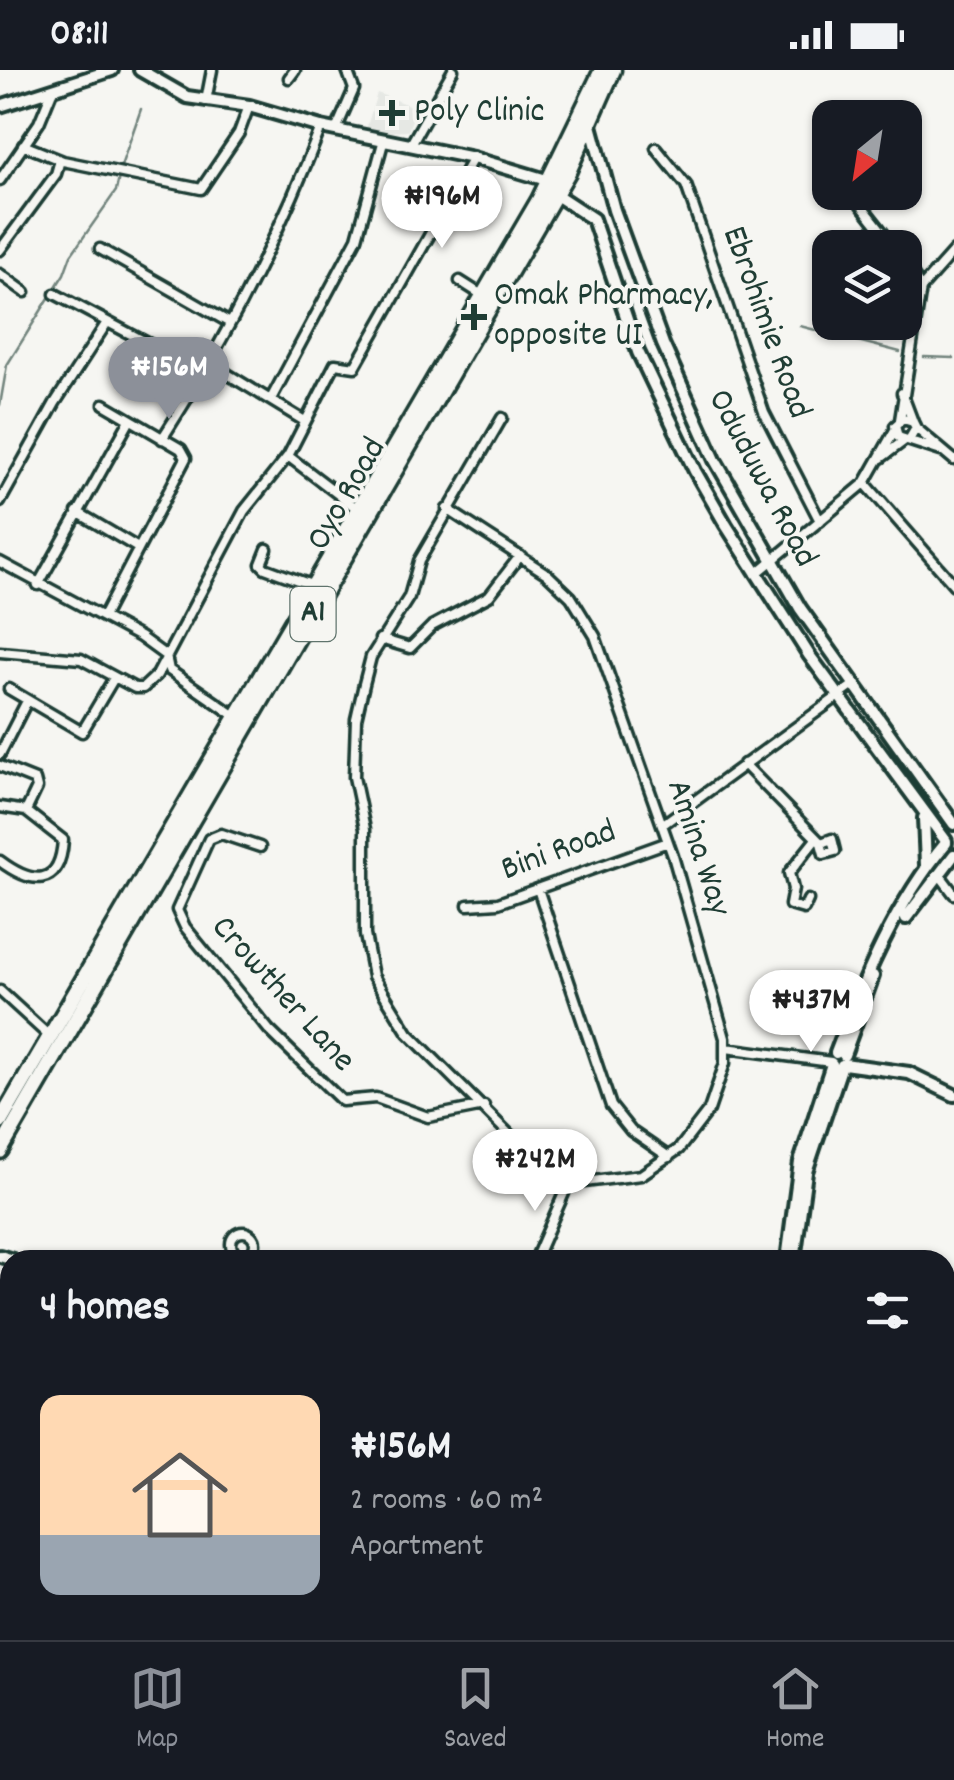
<!DOCTYPE html>
<html lang="en">
<head>
<meta charset="utf-8">
<style>
	body { margin:0; font-family:Dekko,sans-serif; background:#242831; color:#f1f3f6; height:100vh; display:flex; flex-direction:column; font-size:38px; white-space:nowrap }
	* { box-sizing:border-box; margin:0 }
	p { font-size:32px; color:#9ea1a6 }
	.icon { flex:none; width:55px; height:55px; fill:none; stroke:currentColor; stroke-width:2; stroke-linecap:round; stroke-linejoin:round }
	.map { position:relative; flex:1; overflow:hidden }
	.drawer { position:absolute; left:0px; top:1180px; width:955px; height:390px; display:flex; flex-direction:column; background:#171b24; border-radius:30px 30px 0 0; box-shadow:0 2px 8px #0004 }
	.drawer>* { flex:none }
	.needle { width:65px; rotate:210deg }
	.tools { position:absolute; left:812px; top:30px; display:grid; gap:20px }
	.tools a { display:grid; place-items:center; width:110px; height:110px; border-radius:20px; background:#171b24; box-shadow:0 2px 8px #0004; font-size:50px }
	.price { position:absolute; translate:-50% -85px; padding:0 22px; border-radius:35px; background:#fff; color:#222; font-size:32px; line-height:65px; filter:drop-shadow(0 2px 5px #0008) }
	.price::after { content:''; position:absolute; left:50%; top:60px; width:30px; height:22px; margin-left:-15px; background:inherit; clip-path:polygon(0 0,100% 0,50% 100%) }
	.price.active { background:#8c9099; color:#fff }
	ul { padding:0; list-style:none }
	li { display:flex; align-items:center; gap:30px; height:250px; padding:0 40px }
	li span { display:grid; place-items:center; flex:none; width:280px; height:200px; border-radius:20px; color:#555 }
	li>.icon { margin-inline-start:auto }
	span .icon { width:120px; height:120px; fill:#fffc; stroke-width:1 }
	li b { font-size:42px }
	h2 { display:flex; justify-content:space-between; align-items:center; height:120px; padding:0 40px; font-size:42px }
	.status { display:flex; justify-content:space-between; align-items:center; height:70px; padding:0 50px; background:#171b24; direction:ltr }
	.status svg { height:28px; fill:currentColor }
	.tab-bar { display:flex; justify-content:space-around; align-items:center; height:140px; border-top:2px solid #363941; background:#171b24; font-size:28px; color:#9ea1a6 }
	.tab-bar a { display:grid; justify-items:center; gap:5px }
	.tab-bar .active { color:#8c9099 }
	.map>svg:first-child { display:block }
	.built { fill:#e6e8e4 }
	.lines { fill:none; stroke-linecap:round; stroke-linejoin:round }
	.stream { stroke:#72847d; stroke-width:2.5 }
	.minor-casing { stroke:#1f3d34; stroke-width:15 }
	.tertiary-casing { stroke:#1f3d34; stroke-width:18 }
	.trunk-casing { stroke:#1f3d34; stroke-width:21 }
	.minor { stroke:#f6f6f2; stroke-width:8 }
	.tertiary { stroke:#f6f6f2; stroke-width:10 }
	.trunk { stroke:#f6f6f2; stroke-width:14 }
	.poi-dot { fill:#1f3d34; stroke:#f6f6f2; stroke-width:4 }
	.labels { text-anchor:middle; dominant-baseline:central; stroke-width:8; stroke-linejoin:round; paint-order:stroke }
	.shield { fill:#f6f6f2; stroke:#60746d; stroke-width:2.5 }
	.shield-label { font-size:32px; font-weight:bold; fill:#1f3d34 }
	.poi-label { font-size:35px; fill:#1f3d34; stroke:#f6f6f2; text-anchor:start }
	.street-label { font-size:35px; fill:#1f3d34; stroke:#f6f6f2 }
</style>
</head>
<body>
<div class="status"><b>08:11</b><svg viewBox="0 0 49 12"><path d="M0 12V9h3v3zM5 12V6h3v6zM10 12V3h3v9zM15 12V0h3v12zM26 1h20v11H26zM47 4h2v5h-2z"/></svg></div>
<div class="map">
<svg width="954" height="1570" viewBox="0 0 954 1570">
	<rect width="100%" height="100%" fill="#f6f6f2"/>
	<filter id="ink" filterUnits="userSpaceOnUse"><feTurbulence type="fractalNoise" baseFrequency=".01" numOctaves="2"/><feDisplacementMap in="SourceGraphic" scale="20" xChannelSelector="R" yChannelSelector="G"/><feConvolveMatrix kernelMatrix="1 2 1 2 8 2 1 2 1" color-interpolation-filters="sRGB"/></filter>
	<g filter="url(#ink)">
		<!-- built -->
		<path class="built" d="M377,23L416,38L408,61L365,63Z"/>
		<g class="lines">
			<!-- stream -->
			<path class="stream" d="M120,99L141,39
				M800,256L900,282
				M924,287L954,288
				M0,335L7,295L64,204L71,185L116,121L119,107"/>
			<!-- minor casing -->
			<g class="minor-casing">
				<path id="minor" d="M289,8L295,0
					M206,31L212,0
					M336,60L354,19L347,0
					M411,74L453,0
					M23,75L63,91L201,119L239,63L249,36
					M656,78L686,115L764,342L820,451
					M0,110L39,53L53,19
					M855,127L895,178
					M100,179L230,253
					M0,180L56,104L60,90
					M905,192L921,218
					M0,204L25,222
					M460,211L482,225
					M55,224L204,303
					M211,294L303,350
					M902,323L913,352
					M271,329L357,168L384,69
					M900,350L921,218L954,181
					M916,358L954,390
					M162,369C225,271 279,166 321,57
					M909,370L916,358L913,352L903,349L895,356L898,367L941,381
					M288,386L359,440
					M881,388L905,370
					M865,413L954,515
					M0,432L55,333L106,254
					M447,439L547,504L571,527L595,566L673,786L725,968V993L709,1040L679,1079L641,1105L568,1114L512,1067L408,963L373,906L365,865V759L354,707L356,649L364,614L371,587L409,527L419,491L502,348
					M77,442L138,478
					M267,479L261,494L265,498L314,516
					M0,492L140,567L166,586L169,600L237,647
					M756,504L865,413L895,360
					M38,515L130,350
					M103,547L186,388L181,379L104,334
					M380,569L410,578L432,556L489,526L520,486
					M0,582L81,589L135,618H143L157,605L244,441L288,386L335,294L355,297L473,88
					M9,619L82,662L114,608
					M0,684L27,631
					M744,694L821,773L824,784L835,781L832,769L821,773
					M0,696L35,710L37,718L26,741L0,737
					M662,755L855,614
					M260,777L221,764L209,769L177,840L185,857L269,960L342,1031L376,1028L428,1047L484,1036
					M0,791C31,814 60,819 63,770L26,741
					M939,804L954,824
					M538,819L611,1036L631,1061L669,1087
					M808,830L804,839L790,835L793,819L789,803L816,769
					M468,835L498,833L668,772
					M0,921L48,965
					M726,978L831,992
					M231 1174a12 12 0 1 1 24 0a12 12 0 1 1-24 0Z
					M535,1190L568,1114
					M945,1391L954,1392
					M945,1437L954,1439
					M945,1507L954,1461
					M396,1560L419,1570
					M457,1570L461,1560
					M755,1570L760,1560
					M895,1570L908,1560"/>
			</g>
			<!-- tertiary casing -->
			<g class="tertiary-casing">
				<path id="tertiary" d="M140,0L187,27L249,36L321,57L473,88L550,111
					M0,36L112,0
					M591,55L614,140L663,274L715,390L800,538L954,754
					M555,124L593,149L638,282L695,401L726,455L809,585L946,771
					M924,748L926,795
					M906,848L954,785
					M836,983C863,911 896,832 946,773
					M844,985L873,906
					M844,994L909,1003L954,1025
					M0,1186L13,1190
					M787,1190L800,1092L832,994
					M794,1190L806,1102L842,995
					M600,1560L608,1570
					M705,1570L710,1560
					M713,1570L719,1560"/>
			</g>
			<!-- trunk casing -->
			<g class="trunk-casing">
				<path id="trunk" d="M0,1052L539,130L602,0
					M0,1081L568,102L613,0"/>
			</g>
			<!-- minor -->
			<use href="#minor" class="minor"/>
			<!-- tertiary -->
			<use href="#tertiary" class="tertiary"/>
			<!-- trunk -->
			<use href="#trunk" class="trunk"/>
		</g>
	</g>
	<!-- markers -->
	<g class="poi-dot">
		<path d="M387 28h10v10h10v10h-10v10h-10v-10h-10v-10h10z"/>
		<path d="M469 232h10v10h10v10h-10v10h-10v-10h-10v-10h10z"/>
	</g>
	<g class="labels">
		<!-- shield labels -->
		<rect class="shield" x="290.5" y="517" width="45" height="54" rx="8"/>
		<g class="shield-label">
			<text x="313" y="544">A1</text>
		</g>
		<!-- poi labels -->
		<g class="poi-label">
			<text x="414" y="43">Poly Clinic</text>
			<text x="494" y="227">Omak Pharmacy,<tspan x="494" dy="40">opposite UI</tspan></text>
		</g>
		<!-- street labels -->
		<g class="street-label">
			<text transform="translate(765 253) rotate(70)">Ebrohimie Road</text>
			<text transform="translate(761 409) rotate(62)">Oduduwa Road</text>
			<text transform="translate(348 425) rotate(-60)">Oyo Road</text>
			<text transform="translate(697 778) rotate(72)">Amina Way</text>
			<text transform="translate(559 782) rotate(-20)">Bini Road</text>
			<text transform="translate(282 925) rotate(48)">Crowther Lane</text>
		</g>
	</g>
</svg>
<div class="tools">
<a><svg class="needle" viewBox="-14 -14 28 28"><path d="M0-13l5 13h-10z" fill="#e53935"/><path d="M0 13l5-13h-10z" fill="#9ea1a6"/></svg></a>
<a><svg class="icon" aria-label="layers" viewBox="0 0 24 24"><path d="M12 4l9 5-9 5-9-5zM3 14l9 5 9-5"/></svg></a>
</div>
<b class="price" style="left:442px;top:181px">₦196M</b>
<b class="price active" style="left:169px;top:352px">₦156M</b>
<b class="price" style="left:811px;top:985px">₦437M</b>
<b class="price" style="left:535px;top:1144px">₦242M</b>
<section class="drawer">
<h2>4 homes<svg class="icon" aria-label="filters" viewBox="0 0 24 24"><path d="M4 7h16M4 17h16"/><circle cx="9" cy="7" r="2"/><circle cx="15" cy="17" r="2"/></svg></h2>
<ul>
<li><span style="background:linear-gradient(#ffd9b3 70%,#9aa5b1 0)"><svg class="icon" aria-label="home" viewBox="0 0 24 24"><path d="M3 11l9-7 9 7M6 9v11h12V9"/></svg></span><div><b>₦156M</b><p>2 rooms · 60 m²</p><p>Apartment</p></div></li>
</ul>
</section>
</div>
<nav class="tab-bar">
<a class="active"><svg class="icon" aria-label="map" viewBox="0 0 24 24"><path d="M3 6l6-2 6 2 6-2v14l-6 2-6-2-6 2zM9 4v14M15 6v14"/></svg>Map</a>
<a><svg class="icon" aria-label="saved" viewBox="0 0 24 24"><path d="M7 4h10v16l-5-4-5 4z"/></svg>Saved</a>
<a><svg class="icon" aria-label="home" viewBox="0 0 24 24"><path d="M3 11l9-7 9 7M6 9v11h12V9"/></svg>Home</a>
</nav>
</body>
</html>
